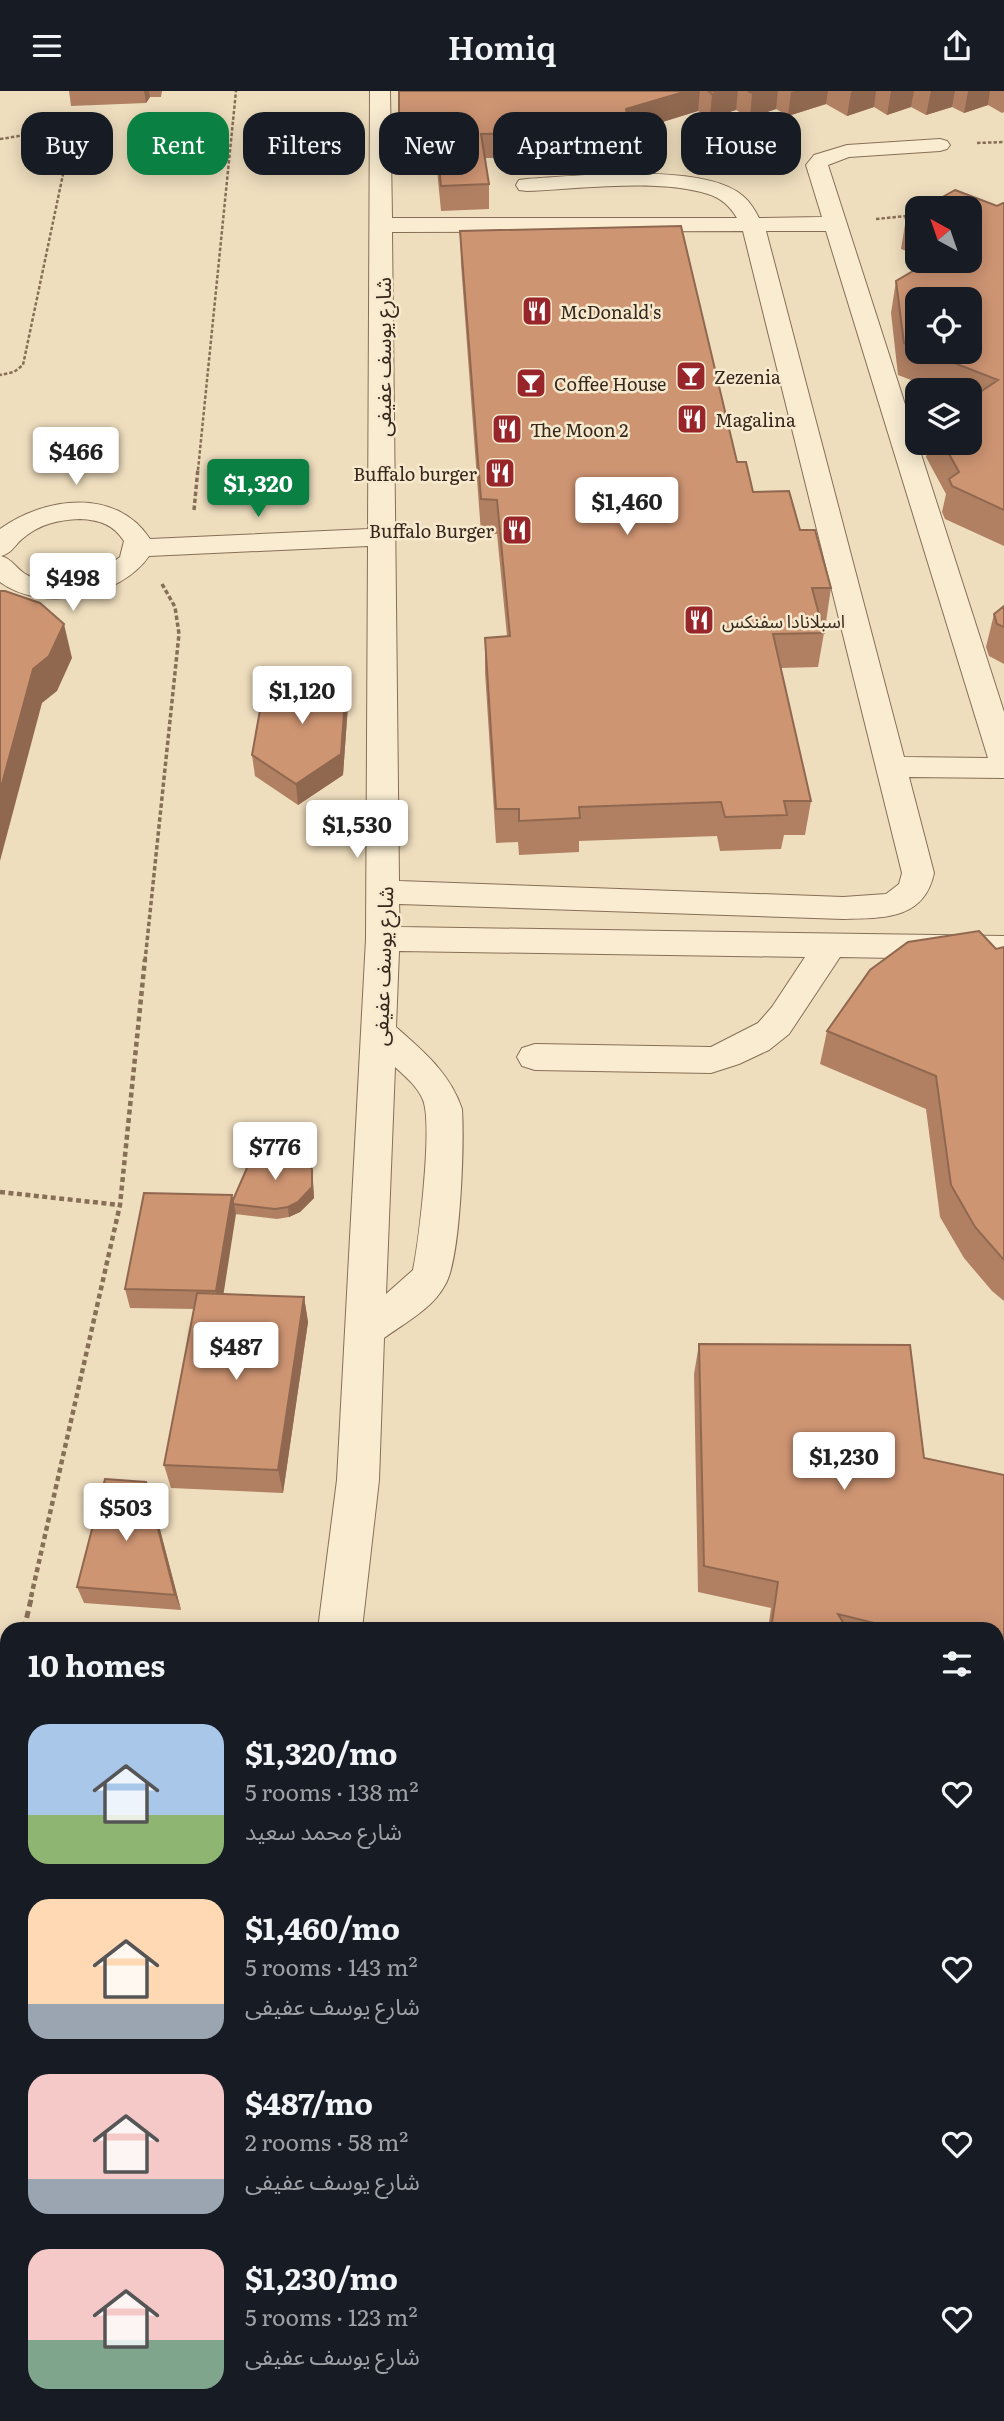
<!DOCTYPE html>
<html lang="en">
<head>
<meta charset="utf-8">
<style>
	body { margin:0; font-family:Literata,"Noto Sans Arabic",serif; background:#242831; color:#f1f3f6; height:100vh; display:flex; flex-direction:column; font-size:26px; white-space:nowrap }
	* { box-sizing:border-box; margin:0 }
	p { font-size:23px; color:#9ea1a6 }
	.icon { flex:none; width:38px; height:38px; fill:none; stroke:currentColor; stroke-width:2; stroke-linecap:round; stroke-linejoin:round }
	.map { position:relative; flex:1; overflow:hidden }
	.side { position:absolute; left:0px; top:1531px; width:1004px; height:800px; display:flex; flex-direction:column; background:#171b24; border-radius:21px 21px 0 0; box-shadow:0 4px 18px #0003 }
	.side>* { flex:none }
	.banner { position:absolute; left:21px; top:21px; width:962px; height:63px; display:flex; gap:14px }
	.needle { width:46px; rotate:320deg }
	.buttons { position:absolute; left:905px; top:105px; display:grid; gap:14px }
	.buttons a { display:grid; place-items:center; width:77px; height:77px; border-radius:14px; background:#171b24; box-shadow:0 4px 18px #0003; font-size:35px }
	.price { position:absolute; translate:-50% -60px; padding:0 16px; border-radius:7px; background:#fff; color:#222; font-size:23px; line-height:46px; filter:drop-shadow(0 2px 4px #0008) }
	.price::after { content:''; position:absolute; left:50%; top:42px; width:21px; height:16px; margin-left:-10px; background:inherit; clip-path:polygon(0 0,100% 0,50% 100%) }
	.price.active { background:#0b8043; color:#fff }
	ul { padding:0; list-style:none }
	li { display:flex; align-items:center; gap:21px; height:175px; padding:0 28px }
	li span { display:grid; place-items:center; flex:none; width:196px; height:140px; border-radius:21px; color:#555 }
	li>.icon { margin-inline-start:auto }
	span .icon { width:84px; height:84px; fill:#fffc; stroke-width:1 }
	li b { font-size:30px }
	h2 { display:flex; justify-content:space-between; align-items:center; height:84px; padding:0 28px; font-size:30px }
	.chip { padding:0 24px; border-radius:21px; background:#171b24; box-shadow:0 4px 18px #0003; font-size:24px; line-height:63px }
	.chip.active { background:#0b8043; color:#fff }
	header { display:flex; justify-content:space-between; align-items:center; height:91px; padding:0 28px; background:#171b24; font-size:32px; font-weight:600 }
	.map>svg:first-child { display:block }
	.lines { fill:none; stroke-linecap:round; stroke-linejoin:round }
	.minor-casing { stroke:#876f57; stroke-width:2 }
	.path-far3 { stroke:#876f57; stroke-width:2.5; stroke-dasharray:3.5 2; stroke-linecap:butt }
	.path-far2 { stroke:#876f57; stroke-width:3.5; stroke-dasharray:4.5 2.5; stroke-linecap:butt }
	.path-far1 { stroke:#876f57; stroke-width:4.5; stroke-dasharray:5 3.5; stroke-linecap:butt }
	.path { stroke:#876f57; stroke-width:5; stroke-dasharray:7 4.5; stroke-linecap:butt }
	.minor { fill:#f9ecd1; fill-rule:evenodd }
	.wall { fill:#b18063; fill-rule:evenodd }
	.shaded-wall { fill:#906850 }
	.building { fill:#ce9573; stroke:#906850; stroke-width:2 }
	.labels { text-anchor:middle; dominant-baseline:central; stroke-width:5; stroke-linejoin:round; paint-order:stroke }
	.far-poi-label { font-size:18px; fill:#36271c; stroke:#f6e9ce; text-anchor:start }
	.street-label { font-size:21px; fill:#36271c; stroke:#f6e9ce }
</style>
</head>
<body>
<header><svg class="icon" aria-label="menu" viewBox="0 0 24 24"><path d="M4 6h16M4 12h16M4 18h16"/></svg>Homiq<svg class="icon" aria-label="share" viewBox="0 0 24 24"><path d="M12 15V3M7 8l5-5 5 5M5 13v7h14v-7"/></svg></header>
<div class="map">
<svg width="1004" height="2330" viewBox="0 0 1004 2330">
	<rect width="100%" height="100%" fill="#efdebe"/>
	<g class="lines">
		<!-- minor casing -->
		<g class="minor-casing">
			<path id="minor" d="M370,0H390L392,127H737C730,115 721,107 708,103C658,87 579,98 527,100L519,99L516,94L519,89L527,88C578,85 704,71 743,105C750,111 755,119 759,127L822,126L806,74L814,64L847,54L940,48L947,50L950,54L947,58L940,60L849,66L828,74L1004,621V687L909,686L934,782C924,829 883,827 843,828L399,813L400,836L1004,845V869L840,866L789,943L769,959L739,973L711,982L535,979L522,975L517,966L522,957L535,953L711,956L758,932L772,916L805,866L399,860L396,936C424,961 450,982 462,1018C464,1052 461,1168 445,1194C432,1218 406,1231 384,1247L379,1389L362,1538H318L337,1389L366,848L368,455L149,465C120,507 42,522 0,491V438C45,406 116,396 150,448L368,438ZM743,140L902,782L899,793L886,803L843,806L399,790L392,141ZM766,140H826L988,667L904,666ZM80,428C99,429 113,433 124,450L120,466C95,485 57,500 27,484C16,478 13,468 1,465C12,462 14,455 22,448C39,433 58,429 80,428ZM395,976C405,985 418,996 423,1009C433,1033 419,1150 413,1179L386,1203Z
				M133,2324H189L187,2330H131Z"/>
		</g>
		<!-- path-far3 -->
		<path class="path-far3" d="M0,48C24,45 49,36 70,50L23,274L14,281L0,284
			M977,52L1004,51
			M876,128L917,124
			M198,379L236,0"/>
		<!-- path-far2 -->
		<path class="path-far2" d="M194,419L198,377
			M145,870L179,543L175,516L162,493"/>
		<!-- path-far1 -->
		<path class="path-far1" d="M0,1101L120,1114
			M31,1506L120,1114L145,868"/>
		<!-- path -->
		<path class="path" d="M24,1538L32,1504
			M0,1642L7,1611"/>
		<!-- minor -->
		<use href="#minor" class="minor"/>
	</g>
	<!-- wall -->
	<path class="wall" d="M69,0H162L161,6H150L146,12L71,15Z
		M399,0H1004V21L1002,22L988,14L964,22L952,16L926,24L911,16L887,24L874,16L847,25L826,13L788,25L776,18L750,27L736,19L710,27L698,20L630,41L628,65L485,67L489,93V118L441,120L436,68H400L399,44Z
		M1004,112V455L945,428L942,421L946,403L926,366L929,352H970V299H937L898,284L891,222L896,190L970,170L997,115ZM917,208L970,261H917Z
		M917,121V164L901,158L906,127Z
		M460,140L737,371L753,401L800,439L831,497L826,531H821L824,542L818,576L780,577L811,710L805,744H784L781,758L720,760L717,745L579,750V761L519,764L518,751L496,752L485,581V547L507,545L497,443L481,442L461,173Z
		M1004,515V573L989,565L986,556L994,523Z
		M346,593L348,614L343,684L298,714L255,685L252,664Z
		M1004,856V1210L992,1200L964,1167L940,1126L926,1018L820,973L827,940L996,858Z
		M313,1089L314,1107L300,1121L289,1126L277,1128L235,1123L223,1203L304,1206L308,1231L283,1402L171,1397L164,1374L194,1218L130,1217L125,1198L232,1104L233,1109Z
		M699,1253L924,1367L1004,1384V1593L998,1591V1538H768L771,1517L698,1501L694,1283Z
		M146,1391L152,1408L181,1519L84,1512L77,1496Z
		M668,2324H825L824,2330H667Z
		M917,2324H998L1004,2330H919Z"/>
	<!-- shaded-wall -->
	<path class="shaded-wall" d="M144,0H149L150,6L146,12Z
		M687,0H700L698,20L630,41L626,18Z
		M720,0H738L736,19L710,27L712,3Z
		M760,0H778L776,18L750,27L752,2Z
		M795,0H828L826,13L788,25L791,1Z
		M853,0H876L874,16L847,25L851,1Z
		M891,0H914L911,16L887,24Z
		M931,0H955L952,16L926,24Z
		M968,0H990L988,14L964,22Z
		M64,533L72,567L57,600L42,612L0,770V700L33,578Z
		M346,593L348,614L343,684L298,714L296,693Z
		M312,1078L314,1107L300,1121L289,1126L288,1116Z
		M232,1104L236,1123L221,1219L216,1200Z
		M304,1206L308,1231L283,1402L278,1379Z
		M146,1391L152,1408L181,1519L175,1504Z"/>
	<!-- building -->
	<path class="building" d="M399,0H687L626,18L630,41L481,43L489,93L441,95L436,43L399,44Z
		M708,0H720L712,3Z
		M748,0H760L752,2Z
		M955,99L997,115L1003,112H1004V419L952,395L949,388L959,381L943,352H970V308L998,289L926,261H970V208H917V257L904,252L896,190L930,170H970V117H923Z
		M917,121V131L906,127Z
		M681,135L737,371H746L753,401L789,400L800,439H815L831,497H812L824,542L773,543L811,710H784L787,724L725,726L721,711L579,716L580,727L519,730V718H496L485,547L510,545L497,409L481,408L460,140Z
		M0,500H5L40,512L64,533L49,565L33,578L0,700Z
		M1004,515V536L997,533L994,523Z
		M315,578L346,593L341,663L296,693L252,664L262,608Z
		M979,840L996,858L1004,856V1169L975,1136L951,1094L936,985L827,940L870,879L908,851Z
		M288,1062L306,1071L312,1078V1096L298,1111L288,1116L275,1118L233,1113V1109L247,1077L266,1064Z
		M144,1102L232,1104L216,1200L125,1198Z
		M197,1202L304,1206L278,1379L164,1374Z
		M699,1253L910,1254L924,1367L1004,1384V1565L998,1563V1538H898L838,1523L847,1538H771L778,1491L704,1475Z
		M105,1388L146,1391L175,1504L77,1496Z
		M998,1828L1004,1829V2330H935L933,2324H998Z
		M674,2324H825L824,2330H673Z"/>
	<!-- icons -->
	<defs>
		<g id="restaurant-square" transform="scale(1.575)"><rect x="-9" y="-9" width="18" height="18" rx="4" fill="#98252a" stroke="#f6e9ce"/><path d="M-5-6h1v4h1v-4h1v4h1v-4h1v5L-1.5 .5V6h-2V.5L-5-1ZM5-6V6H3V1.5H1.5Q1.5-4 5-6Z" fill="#fff"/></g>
		<g id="bar-square" transform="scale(1.575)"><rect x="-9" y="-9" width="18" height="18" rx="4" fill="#98252a" stroke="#f6e9ce"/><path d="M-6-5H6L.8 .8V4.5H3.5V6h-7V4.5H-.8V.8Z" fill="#fff"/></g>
	</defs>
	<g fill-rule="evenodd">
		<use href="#restaurant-square" x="537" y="220"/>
		<use href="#bar-square" x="691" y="285"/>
		<use href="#bar-square" x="531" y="292"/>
		<use href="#restaurant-square" x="692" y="328"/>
		<use href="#restaurant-square" x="507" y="338"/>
		<use href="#restaurant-square" x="500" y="382"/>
		<use href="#restaurant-square" x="517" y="439"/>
		<use href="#restaurant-square" x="699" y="529"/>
	</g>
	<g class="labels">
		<!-- far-poi labels -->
		<g class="far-poi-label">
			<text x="560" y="220">McDonald's</text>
			<text x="714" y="285">Zezenia</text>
			<text x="554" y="292">Coffee House</text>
			<text x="715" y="328">Magalina</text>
			<text x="530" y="338">The Moon 2</text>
			<text x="477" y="382" text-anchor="end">Buffalo burger</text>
			<text x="494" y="439" text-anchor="end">Buffalo Burger</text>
			<text x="722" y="529">اسبلانادا سفنكس</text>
		</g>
		<!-- street labels -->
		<g class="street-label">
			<text transform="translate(381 266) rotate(-90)">شارع يوسف عفيفى</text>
			<text transform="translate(381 875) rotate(-88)">شارع يوسف عفيفى</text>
		</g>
	</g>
</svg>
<div class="buttons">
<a><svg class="needle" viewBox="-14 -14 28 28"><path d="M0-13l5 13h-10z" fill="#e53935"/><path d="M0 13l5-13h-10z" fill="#9ea1a6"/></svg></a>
<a><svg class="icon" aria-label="locate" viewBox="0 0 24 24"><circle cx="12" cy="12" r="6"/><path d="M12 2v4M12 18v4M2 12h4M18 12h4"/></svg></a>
<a><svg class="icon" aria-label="layers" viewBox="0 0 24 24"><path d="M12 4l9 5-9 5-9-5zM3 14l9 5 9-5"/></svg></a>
</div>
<b class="price" style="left:76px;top:396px">$466</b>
<b class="price active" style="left:258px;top:428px">$1,320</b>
<b class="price" style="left:627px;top:446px">$1,460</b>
<b class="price" style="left:73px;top:522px">$498</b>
<b class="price" style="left:302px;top:635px">$1,120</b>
<b class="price" style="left:357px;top:769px">$1,530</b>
<b class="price" style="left:275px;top:1091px">$776</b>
<b class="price" style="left:236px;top:1291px">$487</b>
<b class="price" style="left:844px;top:1401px">$1,230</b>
<b class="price" style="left:126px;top:1452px">$503</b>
<div class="banner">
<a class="chip">Buy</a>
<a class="chip active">Rent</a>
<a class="chip">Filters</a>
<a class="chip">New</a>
<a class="chip">Apartment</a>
<a class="chip">House</a>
</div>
<section class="side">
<h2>10 homes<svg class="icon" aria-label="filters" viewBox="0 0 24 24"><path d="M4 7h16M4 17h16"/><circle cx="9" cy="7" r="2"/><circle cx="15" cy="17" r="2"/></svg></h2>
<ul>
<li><span style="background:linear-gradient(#a9c7e8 65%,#8fb573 0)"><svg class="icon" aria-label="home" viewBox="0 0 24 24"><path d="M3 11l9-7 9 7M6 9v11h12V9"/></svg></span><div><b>$1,320/mo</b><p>5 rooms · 138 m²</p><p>شارع محمد سعيد</p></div><svg class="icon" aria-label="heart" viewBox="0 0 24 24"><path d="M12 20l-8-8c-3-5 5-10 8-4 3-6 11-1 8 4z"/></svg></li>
<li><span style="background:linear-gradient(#ffd9b3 75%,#9aa5b1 0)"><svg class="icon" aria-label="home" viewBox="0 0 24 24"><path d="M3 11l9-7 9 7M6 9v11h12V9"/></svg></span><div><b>$1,460/mo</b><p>5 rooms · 143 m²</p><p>شارع يوسف عفيفى</p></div><svg class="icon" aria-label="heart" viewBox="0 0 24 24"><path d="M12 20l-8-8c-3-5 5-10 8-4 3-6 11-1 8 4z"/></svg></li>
<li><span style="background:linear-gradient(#f6c9c9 75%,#9aa5b1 0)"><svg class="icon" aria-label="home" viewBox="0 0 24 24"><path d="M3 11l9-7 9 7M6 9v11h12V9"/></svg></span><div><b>$487/mo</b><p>2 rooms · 58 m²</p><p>شارع يوسف عفيفى</p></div><svg class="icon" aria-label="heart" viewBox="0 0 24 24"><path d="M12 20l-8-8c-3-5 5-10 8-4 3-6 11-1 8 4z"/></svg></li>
<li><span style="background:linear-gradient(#f6c9c9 65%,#7fa58c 0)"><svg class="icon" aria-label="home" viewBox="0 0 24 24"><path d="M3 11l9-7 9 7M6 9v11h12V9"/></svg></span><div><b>$1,230/mo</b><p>5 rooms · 123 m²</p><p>شارع يوسف عفيفى</p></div><svg class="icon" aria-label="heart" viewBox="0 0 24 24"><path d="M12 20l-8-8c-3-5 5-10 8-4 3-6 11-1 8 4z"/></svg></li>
</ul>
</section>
</div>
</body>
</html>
